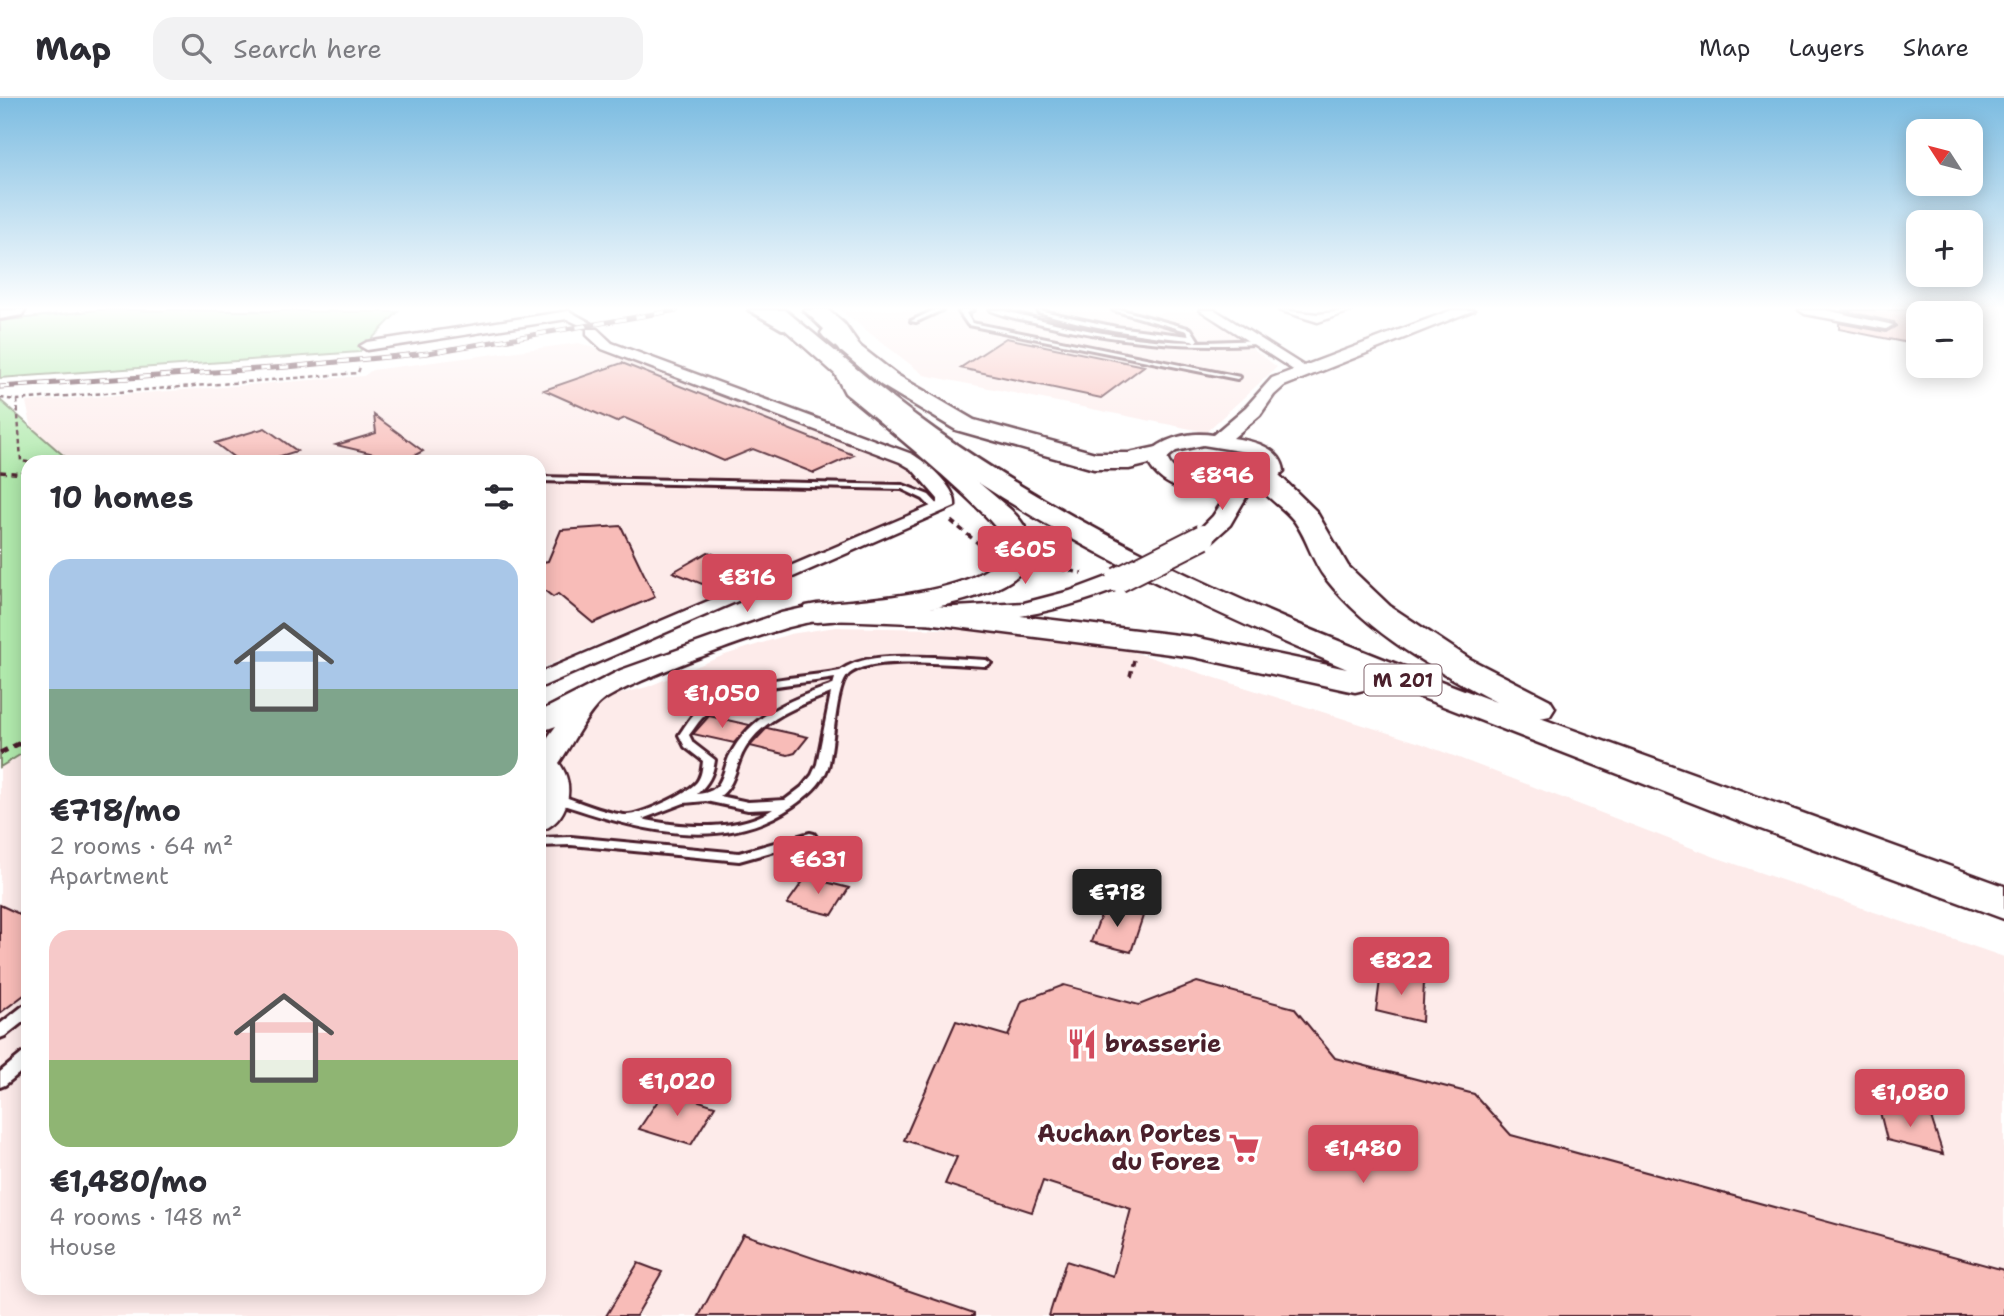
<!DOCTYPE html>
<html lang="en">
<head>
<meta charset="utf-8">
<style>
	body { margin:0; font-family:"Shantell Sans",sans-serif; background:#f2f2f3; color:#2b2b33; height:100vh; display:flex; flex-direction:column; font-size:26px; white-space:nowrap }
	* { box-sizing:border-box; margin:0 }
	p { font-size:23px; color:#7c7c81 }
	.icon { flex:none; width:38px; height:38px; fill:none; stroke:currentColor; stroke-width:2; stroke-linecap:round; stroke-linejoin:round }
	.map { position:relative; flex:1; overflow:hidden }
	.side { position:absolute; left:21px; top:357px; width:525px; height:840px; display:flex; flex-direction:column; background:#fff; border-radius:21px; box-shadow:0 4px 18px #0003 }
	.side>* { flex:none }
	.needle { width:46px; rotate:306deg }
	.tools { position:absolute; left:1906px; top:21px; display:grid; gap:14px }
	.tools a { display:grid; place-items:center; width:77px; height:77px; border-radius:14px; background:#fff; box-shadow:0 4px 18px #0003; font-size:35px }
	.price { position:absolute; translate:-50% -60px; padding:0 16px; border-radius:7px; background:#d1495b; color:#fff; font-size:23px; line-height:46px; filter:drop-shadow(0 2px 4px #0008) }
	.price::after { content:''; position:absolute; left:50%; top:42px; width:21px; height:16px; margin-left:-10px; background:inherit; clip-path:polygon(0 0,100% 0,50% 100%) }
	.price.selected { background:#222; color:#fff }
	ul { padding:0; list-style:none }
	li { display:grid; align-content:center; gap:14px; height:371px; padding:0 28px }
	li span { display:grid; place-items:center; height:217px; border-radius:21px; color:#555 }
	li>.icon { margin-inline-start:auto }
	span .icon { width:126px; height:126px; fill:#fffc; stroke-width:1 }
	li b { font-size:30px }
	h2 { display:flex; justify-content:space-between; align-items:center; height:84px; padding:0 28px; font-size:30px }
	header { display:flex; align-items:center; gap:42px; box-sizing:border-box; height:98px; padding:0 35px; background:#fff; border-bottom:2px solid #e1e1e2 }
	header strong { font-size:33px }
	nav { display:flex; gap:38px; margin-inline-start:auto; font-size:24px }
	.search { width:490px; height:63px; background:#f2f2f3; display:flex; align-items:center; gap:18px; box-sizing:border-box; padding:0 24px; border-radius:21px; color:#7c7c81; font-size:26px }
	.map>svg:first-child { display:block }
	.built { fill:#fdebea }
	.green { fill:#b0e9ac; stroke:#7d846c; stroke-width:2 }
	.building { fill:#f8bcb8; stroke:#4a1f2b; stroke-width:2 }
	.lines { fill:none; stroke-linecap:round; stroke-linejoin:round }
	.service-casing { stroke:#4a1f2b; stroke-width:6 }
	.minor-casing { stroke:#4a1f2b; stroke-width:5 }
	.tertiary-casing { stroke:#4a1f2b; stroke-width:5 }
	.primary-casing { stroke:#4a1f2b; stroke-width:5 }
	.trunk-casing { stroke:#4a1f2b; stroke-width:5 }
	.motorway-casing { stroke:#4a1f2b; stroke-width:6 }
	.path-far2 { stroke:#4a1f2b; stroke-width:2.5; stroke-dasharray:4.5 3.5; stroke-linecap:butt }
	.path-far1 { stroke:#4a1f2b; stroke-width:3.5; stroke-dasharray:6 4.5; stroke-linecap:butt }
	.path { stroke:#4a1f2b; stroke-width:5; stroke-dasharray:8 6; stroke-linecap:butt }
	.service { fill:#fff; fill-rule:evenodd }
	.minor { fill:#fff; fill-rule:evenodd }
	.tertiary { fill:#fff; fill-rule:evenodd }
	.primary { fill:#fff; fill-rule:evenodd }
	.trunk { fill:#fff; fill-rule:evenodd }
	.motorway { fill:#fff; fill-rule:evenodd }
	.rail-casing { stroke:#4a1f2b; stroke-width:5 }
	.rail { stroke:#fff; stroke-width:3.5; stroke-dasharray:10; stroke-linecap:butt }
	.tertiary-bridge-casing { stroke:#4a1f2b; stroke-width:28; stroke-linecap:butt }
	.tertiary-bridge { stroke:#fff; stroke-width:24 }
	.labels { text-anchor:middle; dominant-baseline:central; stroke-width:7; stroke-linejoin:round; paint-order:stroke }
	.shield { fill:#fff; stroke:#80626b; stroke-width:2 }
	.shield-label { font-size:19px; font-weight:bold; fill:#4a1f2b }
	.near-poi-label { font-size:24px; font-weight:bold; fill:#4a1f2b; stroke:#fff; text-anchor:start }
</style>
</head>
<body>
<header>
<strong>Map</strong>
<div class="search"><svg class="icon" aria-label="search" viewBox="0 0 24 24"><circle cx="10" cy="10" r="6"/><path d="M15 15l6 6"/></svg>Search here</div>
<nav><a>Map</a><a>Layers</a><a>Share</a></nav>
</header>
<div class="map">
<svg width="2004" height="1218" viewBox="0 0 2004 1218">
	<rect width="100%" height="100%" fill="#fff"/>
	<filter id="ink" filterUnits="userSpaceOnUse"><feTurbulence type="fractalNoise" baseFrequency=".0143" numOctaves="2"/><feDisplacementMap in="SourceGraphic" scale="14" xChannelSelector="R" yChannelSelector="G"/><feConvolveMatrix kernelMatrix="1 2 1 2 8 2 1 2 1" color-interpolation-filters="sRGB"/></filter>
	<g filter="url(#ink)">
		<!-- built -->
		<path class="built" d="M840,212H1140L1152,216L1196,212L1238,239L1277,269L1206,334L924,277Z
			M579,245L639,264L914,369L938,403L539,571V364H87L37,353L26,304L364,278L372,272Z
			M836,529L987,532L1121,550L1420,645L1715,759L2004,859V1218H0V669L28,652V1190H539V616L647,589L722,558L790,536Z"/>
		<!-- green -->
		<path class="green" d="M98,212L398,214L359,254L0,280V223Z
			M0,302L71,364H28V652L0,669Z"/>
		<!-- building -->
		<path class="building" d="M1841,212H1918V247L1839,231V225L1886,234L1896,228L1894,224Z
			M1006,240L1144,268L1101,300L960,270Z
			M622,265L854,357L814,375L753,351L724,363L625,320L616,324L544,292Z
			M374,317L423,353L404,363L336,347L376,335Z
			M265,330L297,353L261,364H240L215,345Z
			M621,428L655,499L593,525L558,496L553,499L539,488V475L543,464L548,463L561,432Z
			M708,454L736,466L702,486L673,474Z
			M709,618L750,627L734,645L693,636Z
			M767,630L808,639L795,655L788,657L750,648Z
			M806,779L849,790L832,817L787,806Z
			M0,807L28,820V894L0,915Z
			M1104,809L1143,818L1131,854L1091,844Z
			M1381,874L1424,884L1422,924L1376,913Z
			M1197,884L1294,910L1335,960L1474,996L1511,1037L2004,1172V1218H1049L1066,1163L1113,1178L1131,1111L1043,1083L1032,1114L945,1086L957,1059L904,1042L956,923L1008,938L1022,903L1064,887L1139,907Z
			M665,992L715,1008L691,1047L639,1031Z
			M1878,1006L1931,1019L1943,1056L1887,1042Z
			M743,1136L974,1215V1218H699Z
			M638,1165L662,1174L636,1218H606Z"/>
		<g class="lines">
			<!-- service casing -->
			<g class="service-casing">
				<path id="service" d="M934,212H942L916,224L911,223Z
					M973,212L966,215L972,225L1240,279L1237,281L968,227L959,214L963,212Z
					M990,212H1000C1051,224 1101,237 1154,242C1188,245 1222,244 1256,242L1259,244L1256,246C1179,250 1117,243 1042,226C1025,222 1005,219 990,212Z
					M1038,212L1116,229L1189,238L1187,233L1113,212H1122L1191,231L1198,242L1195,244L1192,242C1139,238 1089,229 1038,214Z
					M539,379L903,387L929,397L943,412L939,414H936L923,401L902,391L539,383Z
					M934,559L986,562L991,565L986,568C956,567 871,557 849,576C835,587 834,650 828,669C822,686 807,698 793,708C719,759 629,729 552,703L550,700L552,697L556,696C578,703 601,714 624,717C638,719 687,696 697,684C702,677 702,671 703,663L685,649L679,637C684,630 689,621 695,615C732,579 793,582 840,573C865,555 904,559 934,559ZM835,580L833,587C803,597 770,609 748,632C740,640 734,649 729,659C721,679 723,694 697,696C708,686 713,677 715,662L693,645L689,637C694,631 697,625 702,620C737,585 791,588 835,580ZM831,595L817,666L812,677L802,689L785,702L748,704L720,698C736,686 735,667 745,651C762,621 800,607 831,595ZM706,703L748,712L773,711C739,734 681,730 642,721L684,705Z
					M810,735L814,736L816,739L814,742L739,763L571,747L539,748V740L571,739L739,755Z
					M28,906V920L5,938L0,940V926L23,908Z
					M28,953V968L5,987L0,989V974L23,955Z"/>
			</g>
			<!-- minor casing -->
			<g class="minor-casing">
				<path id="minor" d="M1200,212H1215L1310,272L1298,275Z
					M1279,212L1318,216L1354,212L1318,224Z
					M1799,212H1826L1893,227L1886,231L1805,216Z
					M569,213L591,225L584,229L567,221L367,252L360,248L367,244Z
					M587,231H597L612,245L912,356C927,365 957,390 955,408L539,590V575L938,405V401L912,371L900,364L602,251L587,237Z"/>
			</g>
			<!-- tertiary casing -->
			<g class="tertiary-casing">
				<path id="tertiary" d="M1452,212H1474L1284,288L1274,297L1260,317L1233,340C1253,343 1281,349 1284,373L1262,393L1248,396L1230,427L1211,444H1195L1192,439L1213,418L1225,400C1194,396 1157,391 1146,359C1160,340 1191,333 1213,337L1246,309L1272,280ZM1203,347L1246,354L1263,367V371C1258,375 1252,382 1246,384C1223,392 1176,385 1167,360L1176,353Z
					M1118,475L1127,477L1130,482L1127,487C1065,513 1002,525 936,525C897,526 858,521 819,523C786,524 627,584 601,604C587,615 570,650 559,665C577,688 568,725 539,733V651L556,628L539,634V614L621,572L781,515L817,507L938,510L1024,505L1070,493Z"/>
			</g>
			<!-- primary casing -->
			<g class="primary-casing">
				<path id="primary" d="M763,212H785L853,268L863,287L1011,412C1104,505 864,520 817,524L806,522L801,515L806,508L817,506C854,502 1006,496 1004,444C1003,422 869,315 845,295L835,276Z
					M831,229L838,231L897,277L974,322L1095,355H1129L1157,349L1166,352L1170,357L1166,362L1129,371H1094L956,332L881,287L824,239L821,235L824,231Z"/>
			</g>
			<!-- trunk casing -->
			<g class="trunk-casing">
				<path id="trunk" d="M845,266L853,268C1039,426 1270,519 1496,604C1435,572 1369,536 1326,481C1312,464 1308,442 1295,424C1283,408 1265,400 1254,382L1258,376H1278L1316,413L1348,468L1390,508L1470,561L1550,602L1555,610L1550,618L1540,620L2004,788V821L1747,726L1371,580L1373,583L1368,591L1355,594L1194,559L926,525L921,518L926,511L938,508L1194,539L1347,571C1165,494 985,409 837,278L833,273L837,268Z"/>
			</g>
			<!-- motorway casing -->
			<g class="motorway-casing">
				<path id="motorway" d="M0,212H25L22,217L0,221Z
					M749,212H778L801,226L798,231H782Z
					M804,212H828L844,226L860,249L856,254H840L828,235Z"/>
			</g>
			<!-- path-far2 -->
			<path class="path-far2" d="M0,300L17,302L358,275L360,269
				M17,302L21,363L28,364"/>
			<!-- path-far1 -->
			<path class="path-far1" d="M0,374L28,376
				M951,423L990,455
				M1039,467L1082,475
				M1130,578L1134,562"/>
			<!-- path -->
			<path class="path" d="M0,655L28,641"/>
			<!-- service -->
			<use href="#service" class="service"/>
			<!-- minor -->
			<use href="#minor" class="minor"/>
			<!-- tertiary -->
			<use href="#tertiary" class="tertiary"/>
			<!-- primary -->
			<use href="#primary" class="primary"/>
			<!-- trunk -->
			<use href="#trunk" class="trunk"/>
			<!-- motorway -->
			<use href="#motorway" class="motorway"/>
			<!-- rail casing -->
			<g class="rail-casing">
				<path id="rail" d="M0,289L287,269L428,255L677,212"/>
			</g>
			<!-- rail -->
			<use href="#rail" class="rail"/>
			<!-- tertiary-bridge casing -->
			<g class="tertiary-bridge-casing">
				<path id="tertiary-bridge" d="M1118,482L1203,439"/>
			</g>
			<!-- tertiary-bridge -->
			<use href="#tertiary-bridge" class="tertiary-bridge"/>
		</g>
	</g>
	<!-- sky -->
	<linearGradient id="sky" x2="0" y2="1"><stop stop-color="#7cbce1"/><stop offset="0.55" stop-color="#fff"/><stop offset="1" stop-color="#fff" stop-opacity="0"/></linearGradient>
	<rect width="2004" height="382" fill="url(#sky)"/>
	<!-- icons -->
	<defs>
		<g id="restaurant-bare" transform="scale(2.415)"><path d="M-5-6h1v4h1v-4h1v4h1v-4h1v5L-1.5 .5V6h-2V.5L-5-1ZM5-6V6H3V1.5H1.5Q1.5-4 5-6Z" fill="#d1495b" stroke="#fff" stroke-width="2.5" paint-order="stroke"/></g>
		<g id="supermarket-bare" transform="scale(2.415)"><path d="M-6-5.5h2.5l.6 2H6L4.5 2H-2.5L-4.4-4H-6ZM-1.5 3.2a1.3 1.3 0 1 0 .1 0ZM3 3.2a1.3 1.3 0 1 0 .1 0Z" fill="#d1495b" stroke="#fff" stroke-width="2.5" paint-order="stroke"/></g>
	</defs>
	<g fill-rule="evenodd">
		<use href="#restaurant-bare" x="1082" y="946"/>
		<use href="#supermarket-bare" x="1244" y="1050"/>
	</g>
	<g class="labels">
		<!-- shield labels -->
		<rect class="shield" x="1364.5" y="566.5" width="77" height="31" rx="5"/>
		<g class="shield-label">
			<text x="1403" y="582">M 201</text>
		</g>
		<!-- near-poi labels -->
		<g class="near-poi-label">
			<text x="1105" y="946">brasserie</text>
			<text x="1221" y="1036" text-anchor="end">Auchan Portes<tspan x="1221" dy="28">du Forez</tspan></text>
		</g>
	</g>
</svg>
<div class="tools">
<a><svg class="needle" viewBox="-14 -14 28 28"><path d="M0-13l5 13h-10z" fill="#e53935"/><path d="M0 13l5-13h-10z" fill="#7c7c81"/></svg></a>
<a>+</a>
<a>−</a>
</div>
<b class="price" style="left:1222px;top:414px">€896</b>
<b class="price" style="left:1025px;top:488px">€605</b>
<b class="price" style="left:747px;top:516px">€816</b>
<b class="price" style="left:722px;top:632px">€1,050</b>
<b class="price" style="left:818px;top:798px">€631</b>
<b class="price selected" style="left:1117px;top:831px">€718</b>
<b class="price" style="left:1401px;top:899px">€822</b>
<b class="price" style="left:677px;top:1020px">€1,020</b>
<b class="price" style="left:1910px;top:1031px">€1,080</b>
<b class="price" style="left:1363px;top:1087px">€1,480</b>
<section class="side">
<h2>10 homes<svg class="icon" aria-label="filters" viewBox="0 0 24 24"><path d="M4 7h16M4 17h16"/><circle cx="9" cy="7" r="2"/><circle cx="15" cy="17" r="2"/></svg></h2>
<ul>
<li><span style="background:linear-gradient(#a9c7e8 60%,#7fa58c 0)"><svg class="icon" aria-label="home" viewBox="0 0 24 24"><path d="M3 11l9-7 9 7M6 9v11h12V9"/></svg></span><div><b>€718/mo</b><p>2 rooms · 64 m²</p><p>Apartment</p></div></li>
<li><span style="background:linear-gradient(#f6c9c9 60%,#8fb573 0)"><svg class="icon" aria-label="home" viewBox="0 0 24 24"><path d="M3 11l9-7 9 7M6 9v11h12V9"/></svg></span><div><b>€1,480/mo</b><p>4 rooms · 148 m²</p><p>House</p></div></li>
</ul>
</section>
</div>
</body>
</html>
